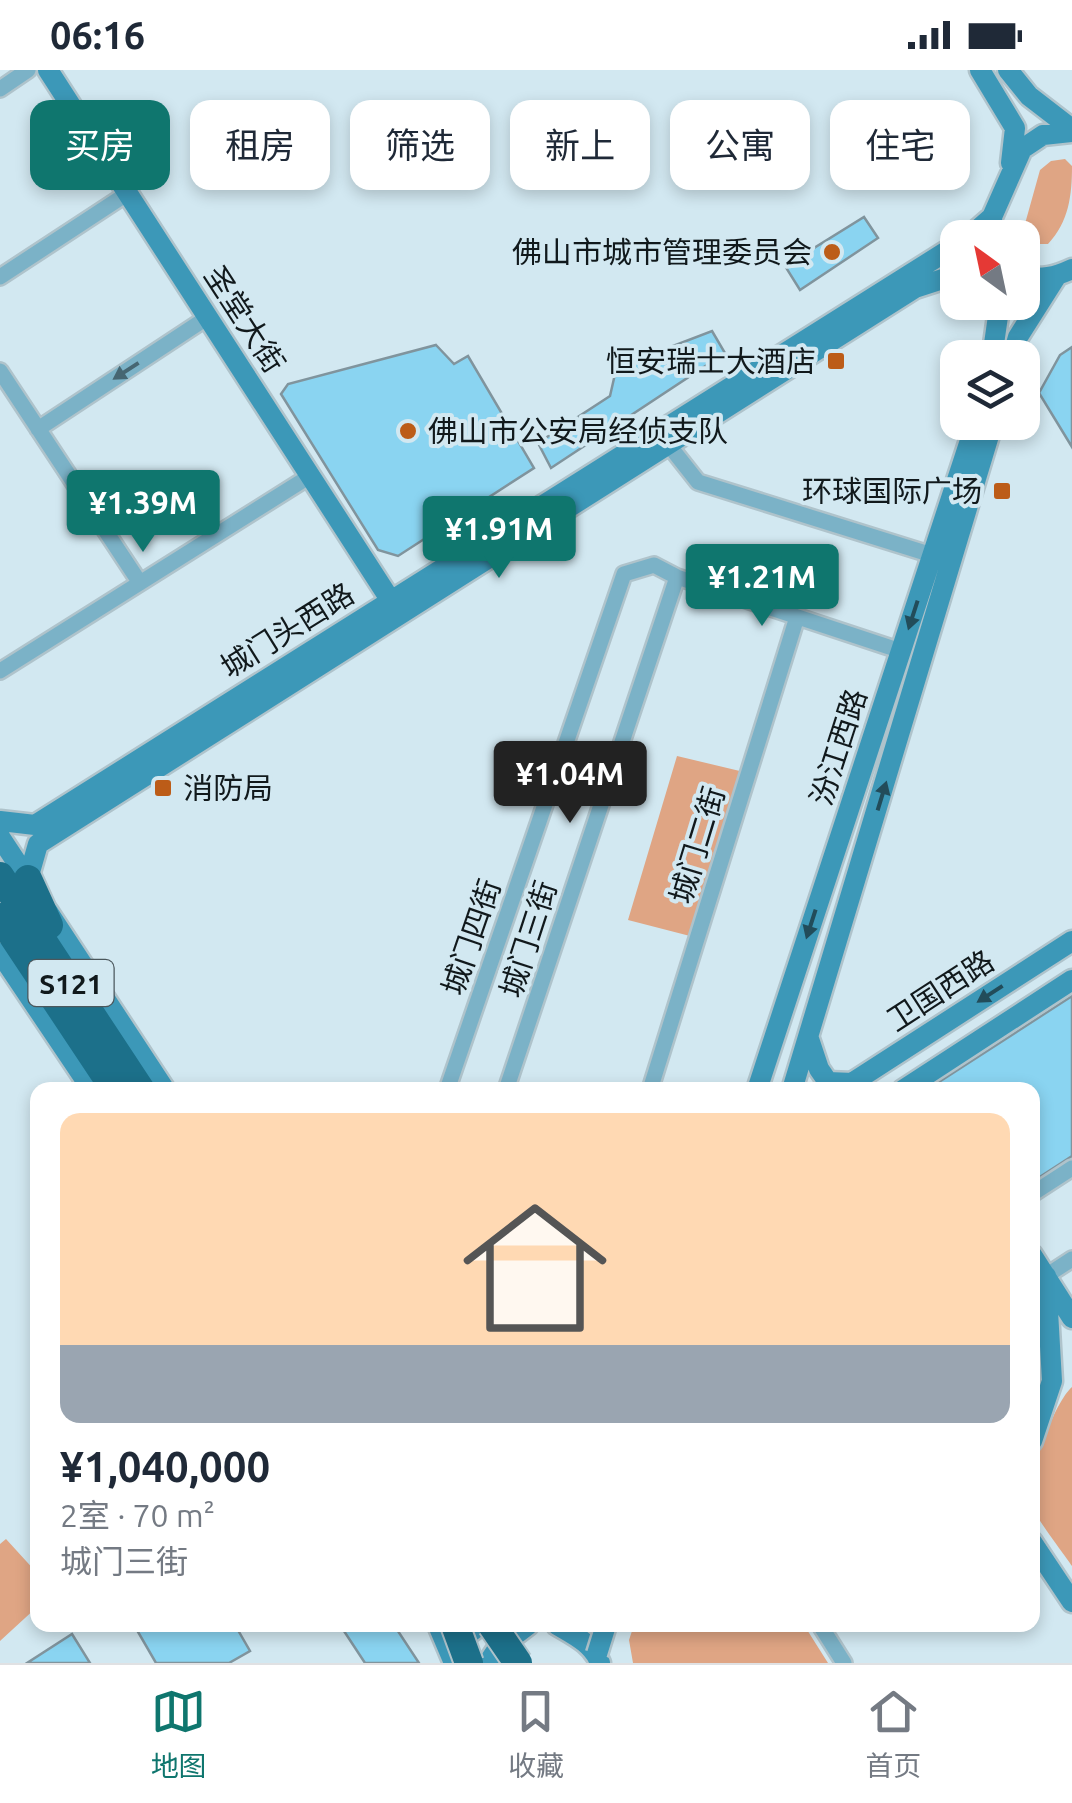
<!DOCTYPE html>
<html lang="zh">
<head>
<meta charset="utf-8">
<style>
	body { margin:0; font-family:Ubuntu,"Noto Sans SC",sans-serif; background:#f6f6f7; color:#1f2937; height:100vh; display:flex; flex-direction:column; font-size:38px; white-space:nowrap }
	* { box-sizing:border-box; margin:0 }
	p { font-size:32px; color:#747a83 }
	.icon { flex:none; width:55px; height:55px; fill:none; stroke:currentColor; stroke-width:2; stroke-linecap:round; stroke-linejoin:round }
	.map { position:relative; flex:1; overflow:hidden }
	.details { position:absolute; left:30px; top:1012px; width:1010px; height:550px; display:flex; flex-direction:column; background:#fff; border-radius:20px; box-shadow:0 5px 15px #0003 }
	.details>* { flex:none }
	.guide { position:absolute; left:30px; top:30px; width:1012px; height:90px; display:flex; gap:20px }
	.needle { width:65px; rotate:327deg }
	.buttons { position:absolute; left:940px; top:150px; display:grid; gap:20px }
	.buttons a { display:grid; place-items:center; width:100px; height:100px; border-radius:20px; background:#fff; box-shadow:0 5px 15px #0003; font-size:50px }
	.price { position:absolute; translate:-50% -85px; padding:0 22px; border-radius:10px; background:#0f766e; color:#fff; font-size:32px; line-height:65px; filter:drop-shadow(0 2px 5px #0008) }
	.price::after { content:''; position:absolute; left:50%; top:60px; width:30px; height:22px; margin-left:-15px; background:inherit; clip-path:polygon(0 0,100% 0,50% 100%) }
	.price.on { background:#222; color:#fff }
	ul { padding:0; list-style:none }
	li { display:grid; align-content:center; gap:20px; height:530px; padding:0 30px }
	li+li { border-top:2px solid #e0e1e3 }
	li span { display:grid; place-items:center; height:310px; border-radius:20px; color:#555 }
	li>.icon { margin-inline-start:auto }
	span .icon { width:180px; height:180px; fill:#fffc; stroke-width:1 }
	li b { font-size:42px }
	.tag { padding:0 35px; border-radius:20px; background:#fff; box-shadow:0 5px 15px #0003; font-size:35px; line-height:90px }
	.tag.on { background:#0f766e; color:#fff }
	.status { display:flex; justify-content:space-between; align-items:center; height:70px; padding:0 50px; background:#fff; direction:ltr }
	.status svg { height:28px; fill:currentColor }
	.tab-bar { display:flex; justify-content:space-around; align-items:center; height:140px; border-top:2px solid #e0e1e3; background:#fff; font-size:28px; color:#747a83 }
	.tab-bar a { display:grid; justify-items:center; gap:5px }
	.tab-bar .on { color:#0f766e }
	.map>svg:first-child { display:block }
	.green { fill:#dfa584 }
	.building { fill:#8ad4f1; stroke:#80949d; stroke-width:2.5 }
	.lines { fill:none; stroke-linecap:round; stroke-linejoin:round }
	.street-casing { stroke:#afc3cb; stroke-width:20 }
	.secondary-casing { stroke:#afc3cb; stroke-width:25 }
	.highway-casing { stroke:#afc3cb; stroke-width:32 }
	.street { stroke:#7bb2c7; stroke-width:15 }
	.secondary { stroke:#3c98b8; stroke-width:20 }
	.highway { stroke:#1c708a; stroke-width:28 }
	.secondary-bridge-casing { stroke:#afc3cb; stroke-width:25; stroke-linecap:butt }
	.highway-bridge-casing { stroke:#afc3cb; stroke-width:32; stroke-linecap:butt }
	.secondary-bridge { stroke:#3c98b8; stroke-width:20 }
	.highway-bridge { stroke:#1c708a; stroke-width:28 }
	.oneway { fill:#466672 }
	.oneway2 { fill:#224c5a }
	.poi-dot { fill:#bc5c18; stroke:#d2e8f1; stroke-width:4 }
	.labels { text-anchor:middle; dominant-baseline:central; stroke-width:8; stroke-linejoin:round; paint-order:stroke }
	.shield { fill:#d2e8f1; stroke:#4b575c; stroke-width:2.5 }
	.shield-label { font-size:28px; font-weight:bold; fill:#11191c }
	.poi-label { font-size:30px; fill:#11191c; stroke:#d2e8f1; text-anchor:end }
	.street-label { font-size:30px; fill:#11191c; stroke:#d2e8f1 }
</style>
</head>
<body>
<div class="status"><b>06:16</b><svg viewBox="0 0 49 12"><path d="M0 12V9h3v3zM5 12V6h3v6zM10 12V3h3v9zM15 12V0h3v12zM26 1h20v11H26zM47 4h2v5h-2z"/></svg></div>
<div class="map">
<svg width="1072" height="1593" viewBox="0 0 1072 1593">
	<rect width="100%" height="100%" fill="#d2e8f1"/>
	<!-- green -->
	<path class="green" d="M1065,89L1072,96C1072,125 1069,152 1048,174H1032L1023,161L1040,100L1051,91Z
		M677,686L744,702L690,866L628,850Z
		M1072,1317V1496C1064,1484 1035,1447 1032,1436C1026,1410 1053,1334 1072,1317Z
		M6,1469L37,1503V1537L0,1571V1474Z
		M634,1555H804L828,1593H633L629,1570Z"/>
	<!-- building -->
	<path class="building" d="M864,147L878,168L800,220L785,196Z
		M712,261L725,283L551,398L538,373L610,326L615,304L660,281Z
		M436,275L454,294L468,286L534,398L398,486L378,480L281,324L288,314Z
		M1072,277V377L1039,323L1060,285Z
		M1072,926V1086L1032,1112V1020H944L939,1012Z
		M134,1555H235L250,1581L229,1593H156Z
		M340,1555H394L419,1593H365Z
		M72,1564L90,1593H27Z"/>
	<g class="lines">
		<!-- street casing -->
		<g class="street-casing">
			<path id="street" d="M0,19L28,0
				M0,207L128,123
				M0,301L140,513
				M38,359L208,247
				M668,374L698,412L932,485
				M0,601L310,406
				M447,1020L624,504L654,495L677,507L901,581
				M506,1020L677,507
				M650,1020L797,547
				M1032,1124L1072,1098
				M1046,1206L1072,1189
				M820,1555L844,1593"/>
		</g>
		<!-- secondary casing -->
		<g class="secondary-casing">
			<path id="secondary" d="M48,0L391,531
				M980,0L1015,58L1011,93
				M1008,0L1029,26L1072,59
				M968,168L992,147
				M993,168L992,147L1022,79L1043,65L1072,62
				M1022,206C1042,210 1055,207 1072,199
				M992,288L1000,232
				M1012,288L1018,267L1056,207
				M0,751L35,755L958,174
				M0,767L33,817
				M28,809L38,774L915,218L958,204
				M48,842L165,1020
				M0,883L92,1020
				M809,969L819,999L828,1012L853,1013
				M757,1020L976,352
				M792,1020L993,352
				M841,1020L1072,871
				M903,1020L1072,910
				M1032,1185L1072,1248
				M1032,1371L1052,1311L1046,1206
				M1032,1472L1072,1532
				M438,1555L454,1593
				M557,1555C574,1565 593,1574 600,1593
				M453,1590L468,1564L480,1555
				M488,1593L498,1578L528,1555"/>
		</g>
		<!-- highway casing -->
		<g class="highway-casing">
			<path id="highway" d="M0,806L141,1020
				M28,809L49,855
				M0,847L115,1020"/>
		</g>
		<!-- street -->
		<use href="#street" class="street"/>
		<!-- secondary -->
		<use href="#secondary" class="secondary"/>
		<!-- highway -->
		<use href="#highway" class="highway"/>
		<!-- secondary-bridge casing -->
		<g class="secondary-bridge-casing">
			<path id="secondary-bridge" d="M597,1584L606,1555"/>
		</g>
		<!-- highway-bridge casing -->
		<g class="highway-bridge-casing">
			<path id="highway-bridge" d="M455,1555L469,1593
				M492,1555L518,1593"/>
		</g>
		<!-- secondary-bridge -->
		<use href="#secondary-bridge" class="secondary-bridge"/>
		<!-- highway-bridge -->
		<use href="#highway-bridge" class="highway-bridge"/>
	</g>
	<!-- one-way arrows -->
	<defs><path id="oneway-solid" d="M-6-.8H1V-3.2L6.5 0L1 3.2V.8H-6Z" transform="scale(2.5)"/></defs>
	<use class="oneway" href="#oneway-solid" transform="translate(126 301) rotate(147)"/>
	<g class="oneway2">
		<use href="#oneway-solid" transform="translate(913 545) rotate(108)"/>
		<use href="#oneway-solid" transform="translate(882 726) rotate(-73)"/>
		<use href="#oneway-solid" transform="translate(811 854) rotate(108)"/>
		<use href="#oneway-solid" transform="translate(990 924) rotate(147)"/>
	</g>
	<!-- markers -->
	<g class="poi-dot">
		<circle cx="832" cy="182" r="10"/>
		<rect x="826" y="281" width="20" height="20" rx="5"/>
		<circle cx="408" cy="361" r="10"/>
		<rect x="992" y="411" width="20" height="20" rx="5"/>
		<rect x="153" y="708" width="20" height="20" rx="5"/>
	</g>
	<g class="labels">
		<!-- shield labels -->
		<rect class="shield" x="28.5" y="890" width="85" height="46" rx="8"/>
		<g class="shield-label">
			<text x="71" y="913">S121</text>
		</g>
		<!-- poi labels -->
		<g class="poi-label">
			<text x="812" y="182">佛山市城市管理委员会</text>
			<text x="816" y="291">恒安瑞士大酒店</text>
			<text x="428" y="361" text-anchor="start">佛山市公安局经侦支队</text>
			<text x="982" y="421">环球国际广场</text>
			<text x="183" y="718" text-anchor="start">消防局</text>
		</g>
		<!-- street labels -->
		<g class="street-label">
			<text transform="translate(245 249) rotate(57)">圣堂大街</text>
			<text transform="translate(287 560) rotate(-32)">城门头西路</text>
			<text transform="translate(838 677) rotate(-72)">汾江西路</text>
			<text transform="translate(697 775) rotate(-73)">城门二街</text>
			<text transform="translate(471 867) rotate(-71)">城门四街</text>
			<text transform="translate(528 869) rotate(-72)">城门三街</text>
			<text transform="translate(940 920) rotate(-33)">卫国西路</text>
		</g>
	</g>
</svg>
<div class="buttons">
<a><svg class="needle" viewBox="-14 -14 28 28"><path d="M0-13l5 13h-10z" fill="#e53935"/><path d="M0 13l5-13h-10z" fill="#747a83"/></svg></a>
<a><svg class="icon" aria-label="layers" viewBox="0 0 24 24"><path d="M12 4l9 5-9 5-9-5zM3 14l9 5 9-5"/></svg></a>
</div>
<b class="price" style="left:143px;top:485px">¥1.39M</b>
<b class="price" style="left:499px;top:511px">¥1.91M</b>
<b class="price" style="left:762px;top:559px">¥1.21M</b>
<b class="price on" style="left:570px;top:756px">¥1.04M</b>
<div class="guide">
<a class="tag on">买房</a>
<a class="tag">租房</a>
<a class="tag">筛选</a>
<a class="tag">新上</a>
<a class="tag">公寓</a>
<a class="tag">住宅</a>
</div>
<section class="details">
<ul>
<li><span style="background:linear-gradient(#ffd9b3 75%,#9aa5b1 0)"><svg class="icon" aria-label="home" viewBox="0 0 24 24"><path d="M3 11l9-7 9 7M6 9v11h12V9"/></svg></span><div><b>¥1,040,000</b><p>2室 · 70 m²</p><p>城门三街</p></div></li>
</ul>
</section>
</div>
<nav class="tab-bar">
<a class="on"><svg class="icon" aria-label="map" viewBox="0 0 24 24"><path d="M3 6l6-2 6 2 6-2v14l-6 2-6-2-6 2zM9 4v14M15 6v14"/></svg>地图</a>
<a><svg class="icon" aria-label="saved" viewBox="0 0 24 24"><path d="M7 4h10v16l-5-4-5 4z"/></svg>收藏</a>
<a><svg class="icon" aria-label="home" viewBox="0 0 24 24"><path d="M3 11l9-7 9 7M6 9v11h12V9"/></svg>首页</a>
</nav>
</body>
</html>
